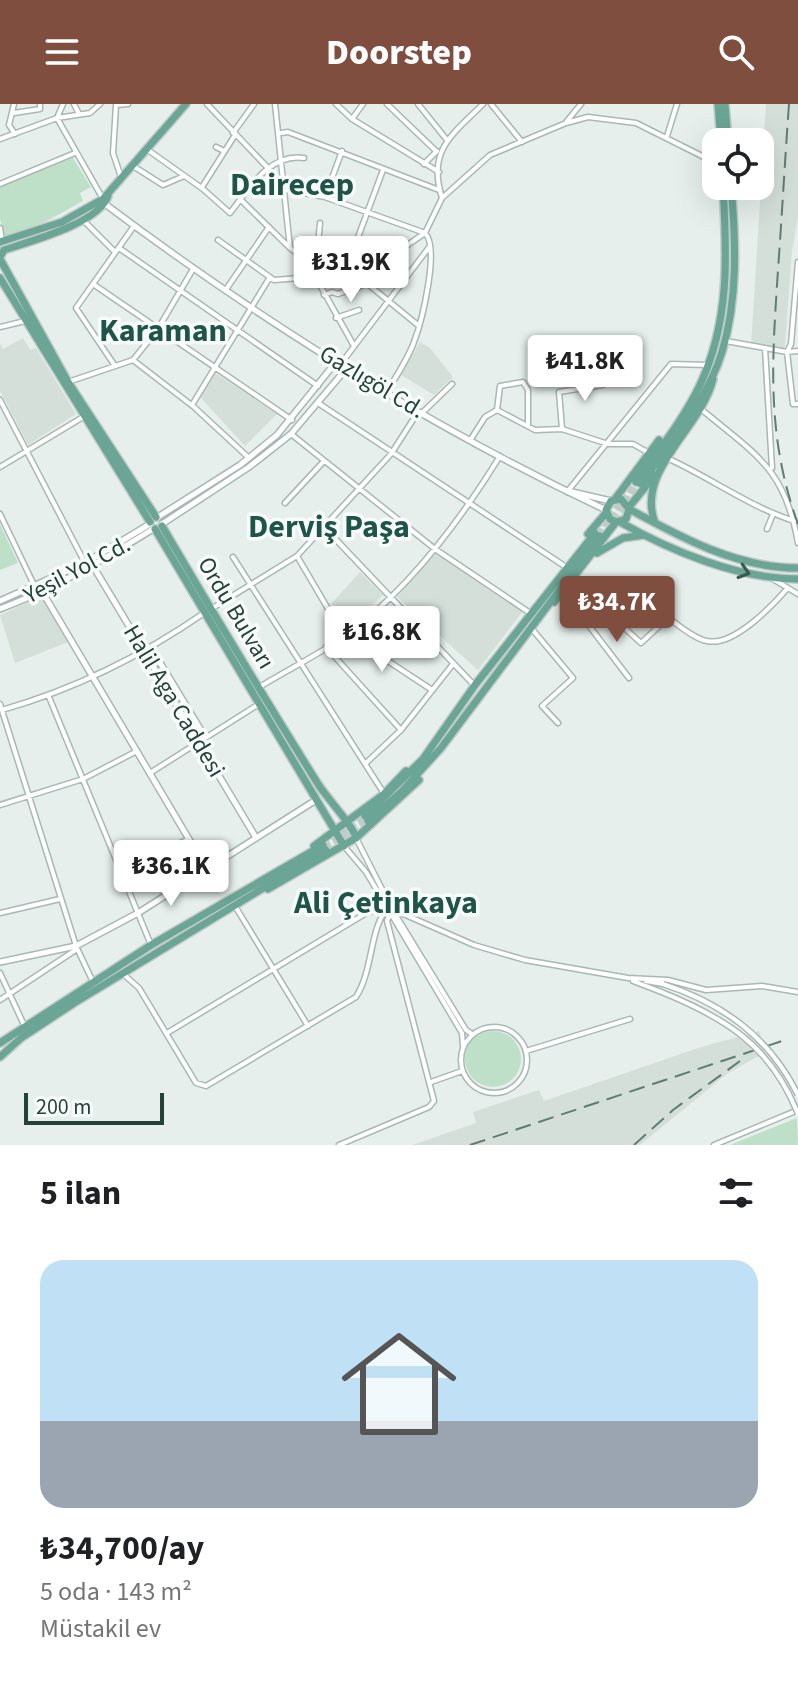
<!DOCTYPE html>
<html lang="tr">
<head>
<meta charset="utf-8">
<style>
	body { margin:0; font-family:"Source Sans 3",sans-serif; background:#f6f6f6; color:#202124; height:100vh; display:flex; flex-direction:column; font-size:30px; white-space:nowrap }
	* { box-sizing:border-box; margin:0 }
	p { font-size:26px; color:#757577 }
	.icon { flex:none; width:44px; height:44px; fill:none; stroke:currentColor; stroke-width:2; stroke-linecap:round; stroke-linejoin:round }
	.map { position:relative; height:1041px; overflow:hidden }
	.panel { display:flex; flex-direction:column; background:#fff; flex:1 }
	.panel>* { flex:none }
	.fabs { position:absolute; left:702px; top:24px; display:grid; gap:16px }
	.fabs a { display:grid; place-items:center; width:72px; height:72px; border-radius:16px; background:#fff; box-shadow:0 8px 32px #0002; font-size:40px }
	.scale { position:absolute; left:24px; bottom:20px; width:140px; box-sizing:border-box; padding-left:8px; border:4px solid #24423a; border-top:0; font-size:22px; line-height:28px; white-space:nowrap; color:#24423a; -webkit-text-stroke:6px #f7fbf9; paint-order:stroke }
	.price { position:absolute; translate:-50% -68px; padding:0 18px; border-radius:8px; background:#fff; color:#222; font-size:26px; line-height:52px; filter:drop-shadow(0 2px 4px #0008) }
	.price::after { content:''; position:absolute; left:50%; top:48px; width:24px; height:18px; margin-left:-12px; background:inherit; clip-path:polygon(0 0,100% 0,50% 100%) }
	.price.on { background:#7f4e3f; color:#fff }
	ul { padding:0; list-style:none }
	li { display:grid; align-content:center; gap:16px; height:424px; padding:0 40px }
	li span { display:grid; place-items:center; height:248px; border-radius:24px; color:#555 }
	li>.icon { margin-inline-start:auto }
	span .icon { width:144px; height:144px; fill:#fffc; stroke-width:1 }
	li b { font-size:34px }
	h2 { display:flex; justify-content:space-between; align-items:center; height:96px; padding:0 40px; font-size:34px }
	header { display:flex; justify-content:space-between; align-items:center; height:104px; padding:0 40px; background:#7f4e3f; color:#fff; font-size:36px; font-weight:800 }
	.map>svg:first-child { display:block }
	.built { fill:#d4dfda }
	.green { fill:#bfe0c8 }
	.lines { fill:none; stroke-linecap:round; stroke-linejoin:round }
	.primary-tunnel { stroke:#bfccc8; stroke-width:7; stroke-dasharray:7 3.5; stroke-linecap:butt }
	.minor-casing { stroke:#a8b8b2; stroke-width:7 }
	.tertiary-casing { stroke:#a8b8b2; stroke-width:8 }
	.primary-casing { stroke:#c2cac8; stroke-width:10 }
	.minor { stroke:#fff; stroke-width:4 }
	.tertiary { stroke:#fff; stroke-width:5 }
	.primary { stroke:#6aa596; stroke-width:7 }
	.rail { stroke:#5f7d75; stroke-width:2; stroke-dasharray:16 8; stroke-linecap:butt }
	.minor-bridge-casing { stroke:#a8b8b2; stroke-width:7; stroke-linecap:butt }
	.minor-bridge { stroke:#fff; stroke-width:4 }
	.oneway { stroke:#365b51 }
	.labels { text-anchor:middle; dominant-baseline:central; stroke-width:7; stroke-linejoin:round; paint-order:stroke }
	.street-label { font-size:24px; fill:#24423a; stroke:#f7fbf9 }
	.district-label { font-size:32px; font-weight:bold; fill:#1f5548; stroke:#f7fbf9 }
</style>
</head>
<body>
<header><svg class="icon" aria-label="menu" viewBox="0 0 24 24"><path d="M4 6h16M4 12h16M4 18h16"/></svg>Doorstep<svg class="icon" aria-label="search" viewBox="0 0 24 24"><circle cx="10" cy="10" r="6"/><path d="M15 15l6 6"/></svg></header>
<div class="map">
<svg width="798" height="1041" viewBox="0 0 798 1041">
	<rect width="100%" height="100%" fill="#e6efeb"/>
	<!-- built -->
	<path class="built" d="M766,0H798V114L792,147L785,242L781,248L751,243Z
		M23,234L30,246L36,244L76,310L28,341L0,287V240L3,245Z
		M420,238L430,244L453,273L434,291L401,271Z
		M215,269L277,310L245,342L201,294L204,283Z
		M435,449L523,507L478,566L397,493Z
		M360,468L383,491L346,524L331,500Z
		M41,492L68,538L15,559L0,511Z
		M759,927L766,948L728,969L640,1041H412L476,1019L473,1008L539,986L544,997L698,944Z"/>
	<!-- green -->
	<path class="green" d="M73,54L91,83L80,89L83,97L47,117L5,134L0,115V82Z
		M0,420L18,459L0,466Z
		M465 955a28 28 0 1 1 56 0a28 28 0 1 1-56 0Z
		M797,1014L798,1041H730Z"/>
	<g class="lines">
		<!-- primary-tunnel -->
		<path class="primary-tunnel" d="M595,429L636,378
			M600,432L641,380
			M323,741L365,712
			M326,746L368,717"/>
		<!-- minor casing -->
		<g class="minor-casing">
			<path id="minor" d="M14,0L9,21L15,30
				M63,0L57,14L103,95
				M74,0L79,10
				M207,0L267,63
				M275,0L290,144L306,156L354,242
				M336,0L352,15L439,68
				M387,0L436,47
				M418,0L447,36
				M491,0L522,38
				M116,1L113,49L121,73
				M116,1L128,0
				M14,9L40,5V0
				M352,15L363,0
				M567,17L581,0
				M233,29L254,0
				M281,29L288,28L439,86
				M667,32L677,0
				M0,35L57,14L90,9L100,0
				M216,43L224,47
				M148,46L203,85L230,109C249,85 269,49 304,54
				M424,60L437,47
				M133,62L163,81L184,72
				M383,66L354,144L357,156L371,163L369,181L419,222
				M0,80L75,49
				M202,83L235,31
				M287,86L325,93L425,129
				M325,93L342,47
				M442,94C427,46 452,31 483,0
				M241,96L290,144
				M83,116L115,148
				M0,124L2,138
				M218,136L274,176L300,174L310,163
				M354,142L387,155
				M119,144L318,282
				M308,160L339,159V144H354
				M316,161L320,119
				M93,180L292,316
				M227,184L269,123
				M373,184L387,155L425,129L442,94L490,51L566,19L588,13L636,19L716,59
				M324,191L332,188L338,190L369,179
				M336,214L359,206
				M0,223L25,217
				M726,237L787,248L791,240L798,158
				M765,244L772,364
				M133,256L194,303L249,354
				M340,261L430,142
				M115,262L76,204L134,122
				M68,278L133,256L158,225L193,165
				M387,288C396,272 408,255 414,238C422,217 440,144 425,129
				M0,296L85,459
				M318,299L563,461
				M798,300H793L787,248L798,247
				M192,301L270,173
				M701,305C756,351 785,364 798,439
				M497,306L535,326L562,325L608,340H633L649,349
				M497,306L500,282L523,278L528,286V322
				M423,308L452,280
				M562,325L559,288L603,281
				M291,330L435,445L530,509
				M471,335L485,313L497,306
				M669,355C711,374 750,403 794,417
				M0,363L83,313
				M567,388L671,260L708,261
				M285,399L324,357
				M0,410L35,483
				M324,423L474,581
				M767,425L773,410
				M297,452L344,532
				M233,453L383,688
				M773,475L798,490
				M573,477L641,539L668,514C679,521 694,535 707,537C733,543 771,503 786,486
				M564,489L629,574
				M211,505L297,452L391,350L418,308
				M532,525L573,574L542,602L558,619
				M347,530L432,586
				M326,543L401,626
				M258,584C287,566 320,550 348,530C410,484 460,417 500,352
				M49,593L151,841
				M0,600L76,842L93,878
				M2,606C75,585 142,552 204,509
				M366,659L401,626L453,560
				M150,669L259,600
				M0,701L83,675L137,647
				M356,734L392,805L466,926L472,930
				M344,742L366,768L462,929L463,942
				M121,766L189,735
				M235,802L308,922
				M0,809L60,795
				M0,869L24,921
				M122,869L139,884L196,979L206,982L356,893C373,866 369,830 386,805
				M633,877L659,887
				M646,877L663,880
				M0,896L77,845
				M461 956a33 33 0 1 1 66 0a33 33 0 1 1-66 0Z
				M167,929L368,808L384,805
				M526,947L630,915
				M431,978L462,967
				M339,1041L429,1003L434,997L387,817L392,805L474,841L525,856L628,874L668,876L706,886L762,882L798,888
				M714,1041L798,1006"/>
		</g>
		<!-- tertiary casing -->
		<g class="tertiary-casing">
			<path id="tertiary" d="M105,100C261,217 430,323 606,406
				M572,388L611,397
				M158,413L240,361L277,331L336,258
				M162,420L249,363L291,330L346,265
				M93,462L255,732
				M43,489L206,764
				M0,497L85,459L150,420
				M0,505C55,484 103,456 153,425
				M148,549L159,557L202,628L200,637
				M0,858L76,842L138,809L316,696"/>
		</g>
		<!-- primary casing -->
		<g class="primary-casing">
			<path id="primary" d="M718,0L721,38
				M725,0L728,38
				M0,138L62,118L103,95L186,0
				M0,153L4,146C31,137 99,119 108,92
				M0,155L68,278L156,413
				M0,174L150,418
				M636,378C658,347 684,315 700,281C730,217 727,151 723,82
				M641,380C670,339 707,297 722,248C738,195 736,137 731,82
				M615,395L659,336
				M629,403L655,371
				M629,405L626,415L616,418L610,415L606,406L611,397L621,395L629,405C682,434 737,464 798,464
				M620,418C671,447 738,475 798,475
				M655,419C635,366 701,325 713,275
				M162,422C213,509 265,595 318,680C326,693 355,724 356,734
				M155,425L344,742
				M588,430L606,409
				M597,449L623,434L644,431
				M554,498L616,418
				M365,712L423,655L475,581L595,429
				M368,717L402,687L441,644L600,432
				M314,742L384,690L406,667
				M268,785L356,734L419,676
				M0,939L151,841L323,741
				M0,953L21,934L74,899L326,746"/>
		</g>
		<!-- minor -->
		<use href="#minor" class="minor"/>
		<!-- tertiary -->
		<use href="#tertiary" class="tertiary"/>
		<!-- primary -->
		<use href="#primary" class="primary"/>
		<!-- rail -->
		<path class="rail" d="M789,0C785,55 782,110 778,166C772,257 766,332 798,420
			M470,1041L788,935
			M634,1041L673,1006L740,957"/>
		<!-- minor-bridge casing -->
		<g class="minor-bridge-casing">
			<path id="minor-bridge" d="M663,880C724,900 770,934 798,991
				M659,887C724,913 771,941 798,1010"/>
		</g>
		<!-- minor-bridge -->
		<use href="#minor-bridge" class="minor-bridge"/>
	</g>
	<!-- one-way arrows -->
	<defs><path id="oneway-chevron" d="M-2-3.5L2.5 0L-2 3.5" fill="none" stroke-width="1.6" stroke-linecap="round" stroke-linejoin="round" transform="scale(2)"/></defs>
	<use class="oneway" href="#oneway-chevron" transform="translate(744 468) rotate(17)"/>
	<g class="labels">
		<!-- street labels -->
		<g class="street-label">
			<text transform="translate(372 278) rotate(31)">Gazlıgöl Cd.</text>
			<text transform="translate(77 466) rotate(-28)">Yeşil Yol Cd.</text>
			<text transform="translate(236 509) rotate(59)">Ordu Bulvarı</text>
			<text transform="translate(174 597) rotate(59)">Halil Aga Caddesi</text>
		</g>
		<!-- district labels -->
		<g class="district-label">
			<text x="292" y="81">Dairecep</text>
			<text x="163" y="227">Karaman</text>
			<text x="329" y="423">Derviş Paşa</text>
			<text x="386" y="799">Ali Çetinkaya</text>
		</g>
	</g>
</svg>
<div class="fabs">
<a><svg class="icon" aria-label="locate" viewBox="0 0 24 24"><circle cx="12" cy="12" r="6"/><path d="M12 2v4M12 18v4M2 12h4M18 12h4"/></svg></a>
</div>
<div class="scale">200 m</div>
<b class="price" style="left:351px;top:200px">₺31.9K</b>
<b class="price" style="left:585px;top:299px">₺41.8K</b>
<b class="price on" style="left:617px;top:540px">₺34.7K</b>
<b class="price" style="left:382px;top:570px">₺16.8K</b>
<b class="price" style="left:171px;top:804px">₺36.1K</b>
</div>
<section class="panel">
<h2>5 ilan<svg class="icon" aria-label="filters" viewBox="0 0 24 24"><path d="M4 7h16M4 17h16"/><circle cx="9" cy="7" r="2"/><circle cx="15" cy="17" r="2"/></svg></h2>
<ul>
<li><span style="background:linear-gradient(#bfe0f5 65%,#9aa5b1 0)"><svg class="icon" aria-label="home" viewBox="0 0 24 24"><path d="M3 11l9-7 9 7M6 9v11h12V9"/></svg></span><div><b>₺34,700/ay</b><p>5 oda · 143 m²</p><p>Müstakil ev</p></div></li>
</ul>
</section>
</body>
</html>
